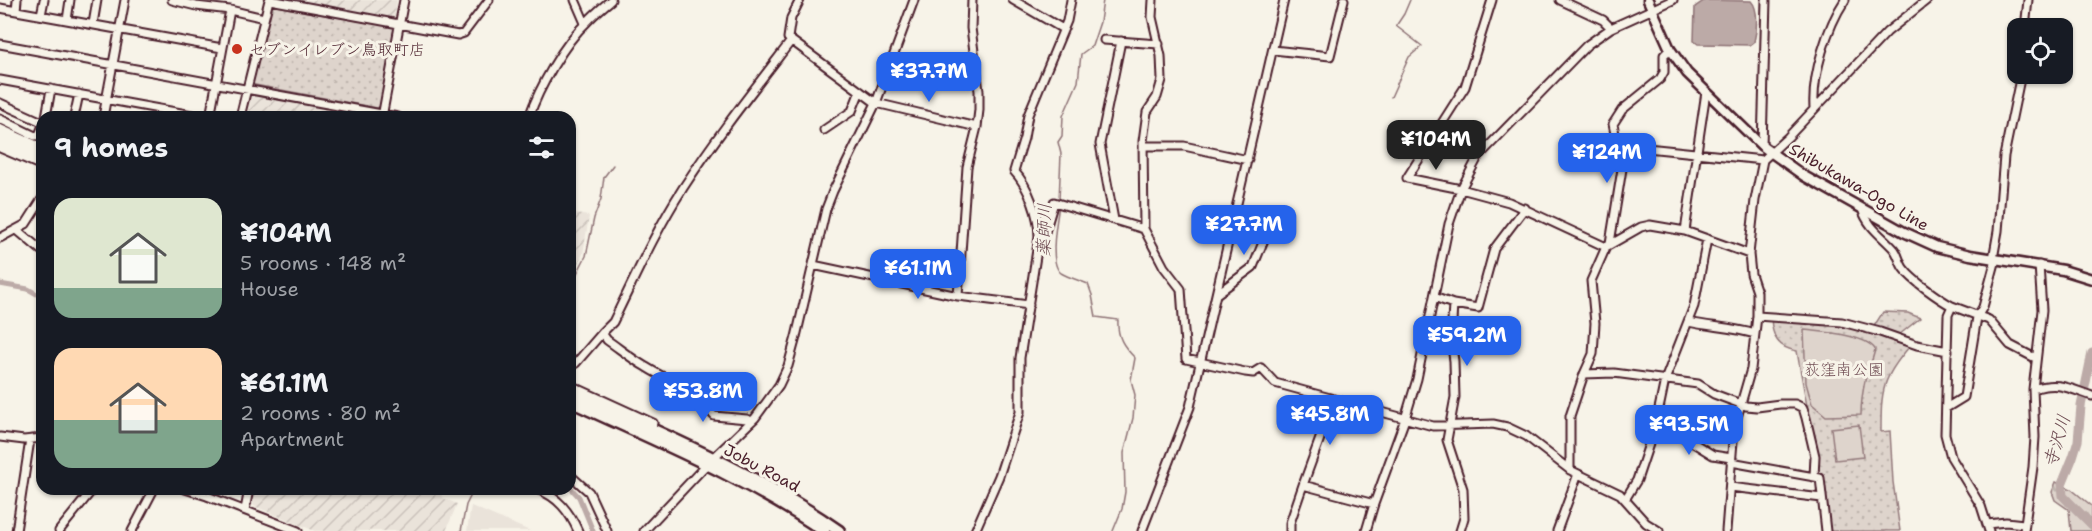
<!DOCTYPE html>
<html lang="en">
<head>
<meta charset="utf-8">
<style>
	body { margin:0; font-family:"Shantell Sans","Klee One",sans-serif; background:#20242c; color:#f1f3f6; height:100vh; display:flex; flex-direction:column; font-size:22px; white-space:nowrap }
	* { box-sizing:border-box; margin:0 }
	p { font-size:20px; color:#9ea1a6 }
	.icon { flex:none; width:33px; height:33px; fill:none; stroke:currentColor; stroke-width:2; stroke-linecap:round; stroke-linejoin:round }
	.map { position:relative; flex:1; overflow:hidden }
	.sheet { position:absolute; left:36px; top:111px; width:540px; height:384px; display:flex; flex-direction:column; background:#171b24; border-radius:18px; box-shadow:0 2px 4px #0004 }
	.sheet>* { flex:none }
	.controls { position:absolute; left:2007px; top:18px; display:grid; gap:12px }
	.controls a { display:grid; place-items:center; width:66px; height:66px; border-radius:12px; background:#171b24; box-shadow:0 2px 4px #0004; font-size:30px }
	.price { position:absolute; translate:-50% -51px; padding:0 14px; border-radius:12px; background:#2563eb; color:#fff; font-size:20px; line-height:39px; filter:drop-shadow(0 2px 3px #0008) }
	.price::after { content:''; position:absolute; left:50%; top:36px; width:18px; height:14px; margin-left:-9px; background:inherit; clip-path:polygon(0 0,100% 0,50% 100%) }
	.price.active { background:#222; color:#fff }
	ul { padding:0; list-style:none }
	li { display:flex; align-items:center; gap:18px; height:150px; padding:0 18px }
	li span { display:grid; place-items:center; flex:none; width:168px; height:120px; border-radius:18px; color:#555 }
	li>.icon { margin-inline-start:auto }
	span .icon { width:72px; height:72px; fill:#fffc; stroke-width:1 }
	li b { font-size:26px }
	h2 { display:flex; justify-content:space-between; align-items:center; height:72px; padding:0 18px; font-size:26px }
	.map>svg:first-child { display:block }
	.built { fill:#eae3da }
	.industrial { fill:url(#industrial-furrows) }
	.forest { fill:url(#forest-firs); stroke:#947a7c; stroke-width:1.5 }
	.park { fill:url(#park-dots); stroke:#947a7c; stroke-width:1.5 }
	.pitch { fill:#ded4cc; stroke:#947a7c; stroke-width:1.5 }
	.water { fill:#bcaaa7; stroke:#8e7275; stroke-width:1.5 }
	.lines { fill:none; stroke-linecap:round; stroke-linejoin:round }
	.stream { stroke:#8e7275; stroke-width:1.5 }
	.canal { stroke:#bcaaa7; stroke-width:5 }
	.river { stroke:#bcaaa7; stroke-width:9 }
	.minor-casing { stroke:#4a1f2b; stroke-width:11 }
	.major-casing { stroke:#4a1f2b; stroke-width:13 }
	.highway-casing { stroke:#4a1f2b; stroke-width:15 }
	.minor { stroke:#f7f3e8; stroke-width:7 }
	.major { stroke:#f7f3e8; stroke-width:8 }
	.highway { stroke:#f7f3e8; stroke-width:10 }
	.poi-dot { fill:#c8321e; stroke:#f7f3e8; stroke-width:2 }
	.labels { text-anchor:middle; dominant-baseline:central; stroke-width:6; stroke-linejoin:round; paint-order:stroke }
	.poi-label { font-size:16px; fill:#4a1f2b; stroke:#f7f3e8; text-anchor:start }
	.street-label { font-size:16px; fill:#4a1f2b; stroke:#f7f3e8 }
	.park-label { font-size:16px; fill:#6f4c53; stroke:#f7f3e8 }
	.water-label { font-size:18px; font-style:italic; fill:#6c4950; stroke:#f7f3e8 }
</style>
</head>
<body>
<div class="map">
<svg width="2092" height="531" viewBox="0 0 2092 531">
	<defs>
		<pattern id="industrial-furrows" width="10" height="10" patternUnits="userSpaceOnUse" patternTransform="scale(1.5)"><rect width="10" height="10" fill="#eae3da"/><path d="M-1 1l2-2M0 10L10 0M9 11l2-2" fill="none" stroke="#cac2bb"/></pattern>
		<pattern id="forest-firs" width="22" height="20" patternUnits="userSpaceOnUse" patternTransform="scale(1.5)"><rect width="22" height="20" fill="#ded4cc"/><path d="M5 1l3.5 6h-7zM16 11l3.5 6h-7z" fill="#c0b6af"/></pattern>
		<pattern id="park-dots" width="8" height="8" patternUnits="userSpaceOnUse" patternTransform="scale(1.5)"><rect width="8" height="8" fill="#ded4cc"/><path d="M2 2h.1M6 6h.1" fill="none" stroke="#c0b6af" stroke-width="1.8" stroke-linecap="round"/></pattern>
	</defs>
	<rect width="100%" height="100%" fill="#f7f3e8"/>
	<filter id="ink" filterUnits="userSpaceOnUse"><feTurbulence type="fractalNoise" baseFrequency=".0167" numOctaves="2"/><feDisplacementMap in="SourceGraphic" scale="12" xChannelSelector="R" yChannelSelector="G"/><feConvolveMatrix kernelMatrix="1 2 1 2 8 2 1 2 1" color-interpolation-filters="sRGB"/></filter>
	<g filter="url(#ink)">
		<!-- built -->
		<path class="built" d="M471,506L530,531H467Z"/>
		<!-- industrial -->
		<path class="industrial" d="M283,0H397L394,21Z
			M255,94L372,117H247L251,97Z
			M570,213L589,216L583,254L570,280Z
			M252,489H439L443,498L457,504L446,531H315L254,506L250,502Z"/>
		<!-- forest -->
		<path class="forest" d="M2056,482L2071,489L2092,506V531H2071L2069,510L2055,500L2052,492Z"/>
		<!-- park -->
		<path class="park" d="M275,6L393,27L395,30L380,106L377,108L255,85L252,83L271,7Z
			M1883,312L1908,313L1920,318L1894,339L1910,346C1882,378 1881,390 1881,432L1890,431L1893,482L1900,531H1828C1821,470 1807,411 1797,351C1778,348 1772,337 1771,318L1840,324L1871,331Z"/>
		<!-- pitch -->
		<path class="pitch" d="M1804,330C1822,332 1864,334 1875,349C1873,360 1869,367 1866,376C1863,389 1861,402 1861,415L1826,416L1812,404L1806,383Z
			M1859,425L1863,457L1835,460L1831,428Z"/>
		<!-- water -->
		<path class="water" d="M1705,0L1751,1C1759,9 1757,31 1754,42L1750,45L1698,44L1694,41L1695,7Z"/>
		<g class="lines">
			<!-- stream -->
			<path class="stream" d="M1391,97L1409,57L1422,46L1396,26L1404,14L1410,0
				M1059,200L1061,154L1058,142L1062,136L1063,116L1078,82L1081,54L1092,46L1100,22L1103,0
				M1059,205C1057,220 1048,263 1061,273C1069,278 1079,280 1088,284L1092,295L1096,317L1118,320C1117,337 1123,346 1135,358L1131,380L1135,395L1133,418L1124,453L1125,492L1122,509L1113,531
				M570,287L586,256L594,218L601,199L604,177L613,165
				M461,531L466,505L474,489"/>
			<!-- canal -->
			<path class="canal" d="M0,284L28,289L42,297
				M570,487L579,497L593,531"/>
			<!-- river -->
			<path class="river" d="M2092,353L2081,406L2078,441L2073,457L2062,484L2063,496L2092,525"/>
			<!-- minor casing -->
			<g class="minor-casing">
				<path id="minor" d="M172,0L196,6L230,10L264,18
					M270,0L458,35L464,33L489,0
					M575,0L585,23
					M800,0L791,18L788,38L876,103L977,127
					M1013,0L1063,29
					M1153,0L1152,17L1161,56L1162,80L1157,97L1147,112L1143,141L1144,229L1164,267L1181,289L1186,359L1245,372L1253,373L1261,368L1275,383L1433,426L1493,424L1507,427L1526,436L1570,470L1620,494L1646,523L1659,531
					M1492,0L1465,87L1407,178L1461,189L1509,202L1606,247
					M1560,0L1603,20L1611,28
					M0,8L222,48
					M16,10L17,0
					M41,15L44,0
					M67,20L70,0
					M93,24L97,0
					M2025,28L2028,0
					M1104,40L1159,44
					M0,44L398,117
					M1273,50L1330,56L1344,0
					M0,80L203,117
					M0,103L42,122
					M1814,108C1812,75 1827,27 1845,0
					M46,117L51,89
					M74,117L79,94
					M103,117L125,0
					M210,117L230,10
					M240,117L269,0
					M382,117L404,0
					M529,117C539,88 564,43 587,22C594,14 603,7 611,0
					M0,119L35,136L39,135L42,128
					M824,130L852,111L860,91
					M1618,145L1763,160
					M1144,146H1184L1248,160
					M1762,146L1766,0
					M0,148L42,166
					M1862,209C1868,227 1881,235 1893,248C1899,254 1899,263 1904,269C1912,280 1939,299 1952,306L1948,315L1945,434L1951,457L1981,506L1989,531
					M1114,220L1100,144L1121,41
					M17,230L42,251
					M1685,231L1706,92
					M1039,237L1045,232L1054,202L1144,229
					M0,238L26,224L42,199
					M1610,243L1622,169L1613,124L1622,110L1660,79L1664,72V55L1670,49
					M1993,259L1998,231L2004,156L2021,74
					M813,265L958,296L1029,305
					M1218,293L1253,267L1272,220
					M958,296L967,167L977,127L979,110V91L971,28L972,0
					M1434,297L1453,304L1478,308L1494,249L1525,208
					M1453,304L1451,340L1454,361L1455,397L1447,440L1463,489L1464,518L1460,531
					M1952,306L1989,320L2010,345L2035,358
					M1757,316L1842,322L1880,332L1917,345L1948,351
					M1688,322C1711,327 1733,327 1755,334
					M570,367L576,363L602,333
					M1584,374L1614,373L1698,384L1714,394L1746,406L1757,407L1780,404H1795L1803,408L1806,418L1815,456L1814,477
					M570,385L653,423L651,429
					M2033,389C2058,381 2068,388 2092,396
					M1946,408L1964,397L1977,317L1983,307L1996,259
					M752,421L747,419L714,416C692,387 675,385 646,367C632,359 620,349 607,340L602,333L613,322C635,277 656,230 683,188C716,137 754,89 791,41
					M1656,423L1669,428L1713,455L1731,458
					M0,437L24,440L42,438
					M1731,462L1820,478L1826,531
					M1570,470V416L1584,374L1593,354L1595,323L1591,281L1606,247L1641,227L1650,225L1685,231L1749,254
					M570,475L589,492L607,531
					M1303,485L1374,504
					M1730,487L1822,498
					M185,489L207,496L298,531
					M537,489C558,497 569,511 578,531
					M1626,498L1637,480L1656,423L1665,380L1694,306L1707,239
					M245,510L249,489
					M1987,524L2006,522L2024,524
					M16,531L30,440
					M59,531L93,489
					M132,531L154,489
					M644,531L707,464L755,418L779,385L788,366L796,337L826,209L833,191L876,103L914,0
					M975,531L999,476L1020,412V358L1039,237C1039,216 1029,187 1014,171L1024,138L1028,115L1067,21L1071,0
					M1142,531L1190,407L1284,0
					M1290,531V523L1303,485L1334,400
					M1366,531L1374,504L1405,419L1417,379L1449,224L1461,189L1478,157L1587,45L1611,28L1673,0
					M1557,531L1578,474
					M1726,531L1734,428L1751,369L1757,316V292L1751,274L1749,254L1755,200L1763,160L1788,137L1887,32L1927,0
					M2024,531L2033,467L2035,437L2033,389L2042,310L2039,265"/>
			</g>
			<!-- major casing -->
			<g class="major-casing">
				<path id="major" d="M1648,0L1670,49L1687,73L1762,146L1804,176L1904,232L1937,247L1970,255L2063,270L2092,279"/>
			</g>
			<!-- highway casing -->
			<g class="highway-casing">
				<path id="highway" d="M0,130L42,149
					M0,140L42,159
					M570,392C662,434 756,473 839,531
					M570,401C656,441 745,477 824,531"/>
			</g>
			<!-- minor -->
			<use href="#minor" class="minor"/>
			<!-- major -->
			<use href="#major" class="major"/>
			<!-- highway -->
			<use href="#highway" class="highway"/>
		</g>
	</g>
	<!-- markers -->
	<circle class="poi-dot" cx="237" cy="49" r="6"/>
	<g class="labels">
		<!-- poi labels -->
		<g class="poi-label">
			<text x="249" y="49">セブンイレブン鳥取町店</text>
		</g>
		<!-- street labels -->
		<g class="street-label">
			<text transform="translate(1859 187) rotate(30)">Shibukawa-Ogo Line</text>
			<text transform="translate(762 468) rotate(28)">Jobu Road</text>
		</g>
		<!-- park labels -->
		<g class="park-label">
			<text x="1844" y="369">荻窪南公園</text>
		</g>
		<!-- water labels -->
		<g class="water-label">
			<text transform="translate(1044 230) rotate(-89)">薬師川</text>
			<text transform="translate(2057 441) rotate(-74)">寺沢川</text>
		</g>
	</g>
</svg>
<div class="controls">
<a><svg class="icon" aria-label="locate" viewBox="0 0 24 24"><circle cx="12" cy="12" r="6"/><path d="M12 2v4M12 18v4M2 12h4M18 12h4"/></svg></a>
</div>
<b class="price" style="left:929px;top:103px">¥37.7M</b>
<b class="price active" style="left:1436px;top:171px">¥104M</b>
<b class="price" style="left:1607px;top:184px">¥124M</b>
<b class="price" style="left:1244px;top:256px">¥27.7M</b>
<b class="price" style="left:918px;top:300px">¥61.1M</b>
<b class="price" style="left:1467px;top:367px">¥59.2M</b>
<b class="price" style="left:703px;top:423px">¥53.8M</b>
<b class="price" style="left:1330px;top:446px">¥45.8M</b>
<b class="price" style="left:1689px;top:456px">¥93.5M</b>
<section class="sheet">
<h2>9 homes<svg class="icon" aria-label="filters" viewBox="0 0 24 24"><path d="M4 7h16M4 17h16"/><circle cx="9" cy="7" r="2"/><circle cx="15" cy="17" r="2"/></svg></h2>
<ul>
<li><span style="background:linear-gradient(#dfe7d0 75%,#7fa58c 0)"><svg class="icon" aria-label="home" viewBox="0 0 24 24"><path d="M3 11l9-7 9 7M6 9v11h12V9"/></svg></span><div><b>¥104M</b><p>5 rooms · 148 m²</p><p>House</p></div></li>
<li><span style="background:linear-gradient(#ffd9b3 60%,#7fa58c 0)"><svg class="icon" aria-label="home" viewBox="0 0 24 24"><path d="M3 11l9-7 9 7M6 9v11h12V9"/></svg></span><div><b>¥61.1M</b><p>2 rooms · 80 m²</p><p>Apartment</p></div></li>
</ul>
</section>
</div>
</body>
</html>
